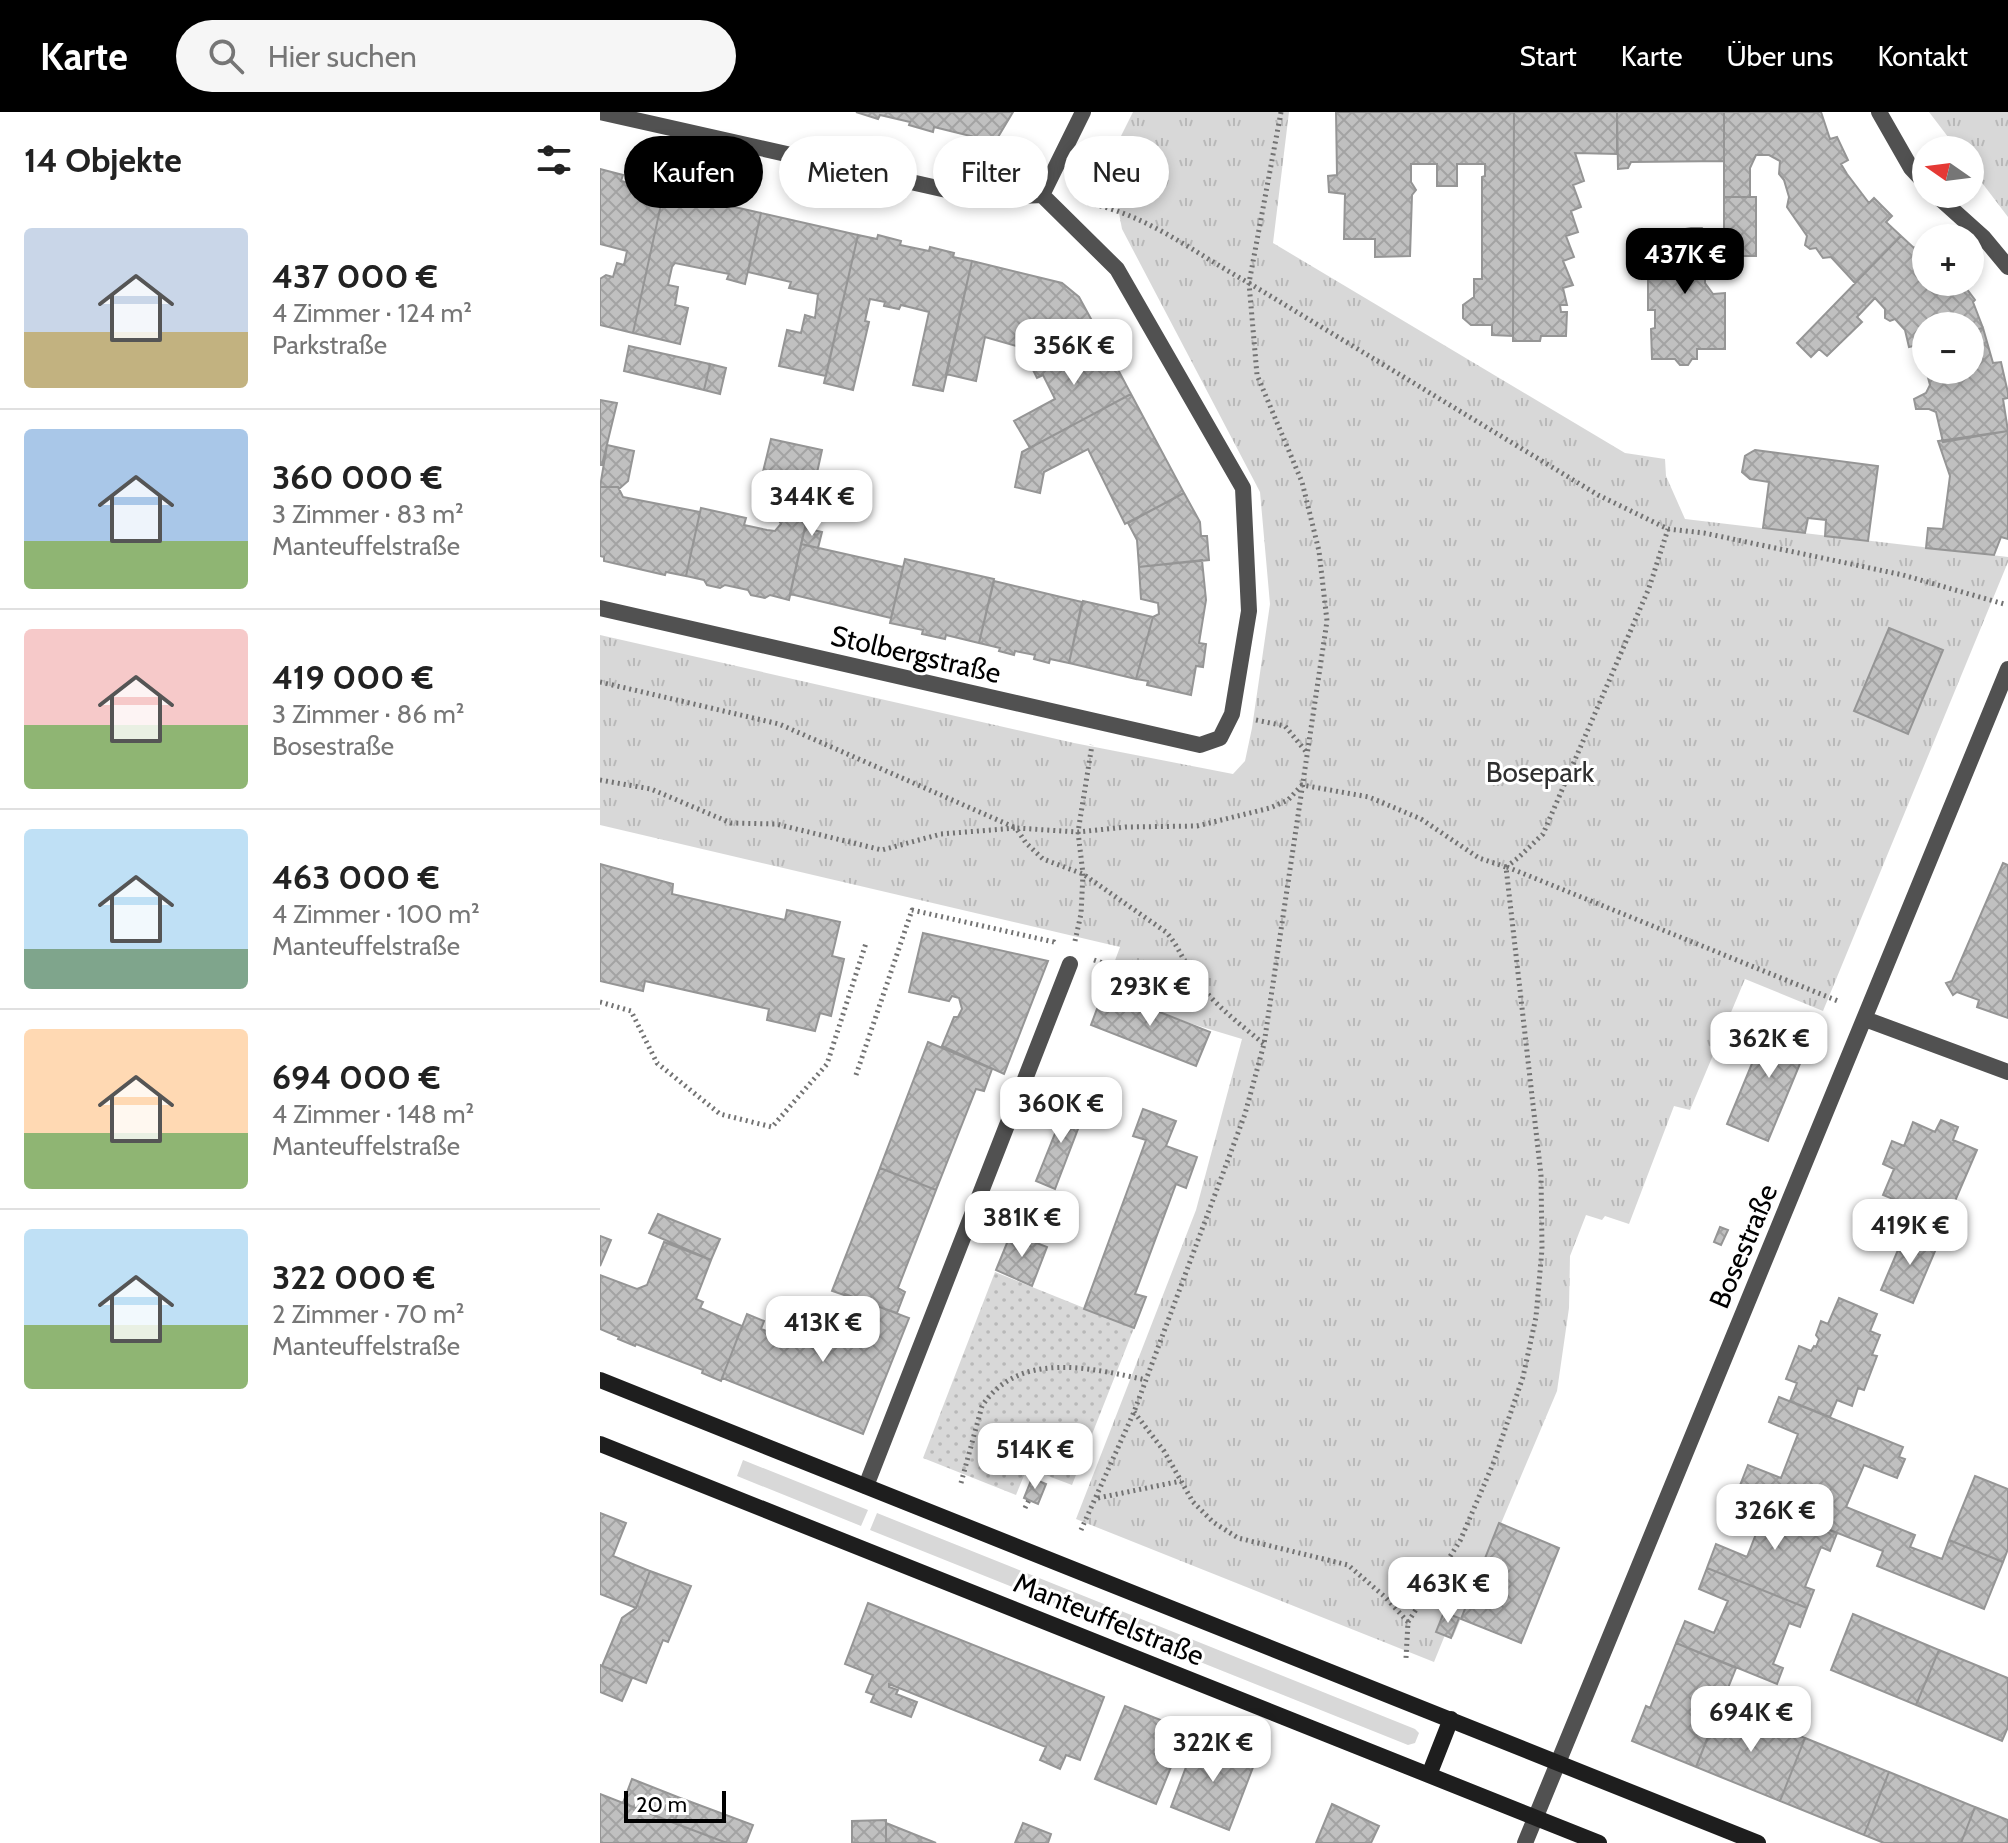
<!DOCTYPE html>
<html lang="de">
<head>
<meta charset="utf-8">
<style>
	body { margin:0; font-family:Cabin,sans-serif; background:#f6f6f6; color:#222; height:100vh; display:flex; flex-direction:column; font-size:30px; white-space:nowrap }
	* { box-sizing:border-box; margin:0 }
	p { font-size:26px; color:#767676 }
	.icon { flex:none; width:44px; height:44px; fill:none; stroke:currentColor; stroke-width:2; stroke-linecap:round; stroke-linejoin:round }
	.map { position:relative; flex:1; overflow:hidden }
	.side { display:flex; flex-direction:column; background:#fff; width:600px }
	.side>* { flex:none }
	.top-card { position:absolute; left:24px; top:24px; width:760px; height:72px; display:flex; gap:16px }
	.needle { width:52px; rotate:284deg }
	.controls { position:absolute; left:1312px; top:24px; display:grid; gap:16px }
	.controls a { display:grid; place-items:center; width:72px; height:72px; border-radius:50%; background:#fff; box-shadow:0 4px 12px #0003; font-size:40px }
	.scale { position:absolute; left:24px; bottom:20px; width:102px; box-sizing:border-box; padding-left:8px; border:4px solid #000; border-top:0; font-size:22px; line-height:28px; white-space:nowrap; color:#000; -webkit-text-stroke:6px #fff; paint-order:stroke }
	.price { position:absolute; translate:-50% -68px; padding:0 18px; border-radius:16px; background:#fff; color:#222; font-size:26px; line-height:52px; filter:drop-shadow(0 2px 4px #0008) }
	.price::after { content:''; position:absolute; left:50%; top:48px; width:24px; height:18px; margin-left:-12px; background:inherit; clip-path:polygon(0 0,100% 0,50% 100%) }
	.price.selected { background:#000; color:#fff }
	ul { padding:0; list-style:none }
	li { display:flex; align-items:center; gap:24px; height:200px; padding:0 24px }
	li+li { border-top:2px solid #e0e0e0 }
	li span { display:grid; place-items:center; flex:none; width:224px; height:160px; border-radius:8px; color:#555 }
	li>.icon { margin-inline-start:auto }
	span .icon { width:96px; height:96px; fill:#fffc; stroke-width:1 }
	li b { font-size:34px }
	h2 { display:flex; justify-content:space-between; align-items:center; height:96px; padding:0 24px; font-size:34px }
	.chip { padding:0 28px; border-radius:36px; background:#fff; box-shadow:0 4px 12px #0003; font-size:28px; line-height:72px }
	.chip.selected { background:#000; color:#fff }
	header { display:flex; align-items:center; gap:48px; box-sizing:border-box; height:112px; padding:0 40px; background:#000; color:#fff }
	header strong { font-size:38px }
	nav { display:flex; gap:44px; margin-inline-start:auto; font-size:28px }
	.search { width:560px; height:72px; background:#f6f6f6; display:flex; align-items:center; gap:20px; box-sizing:border-box; padding:0 28px; border-radius:44px; color:#767676; font-size:30px }
	main { display:flex; flex:1; min-height:0 }
	.map>svg:first-child { display:block }
	.grass { fill:#d8d8d8 }
	.park { fill:url(#park-tufts) }
	.garden { fill:url(#garden-dots) }
	.building { fill:url(#building-cross-hatch); stroke:#959595; stroke-width:2 }
	.lines { fill:none; stroke-linecap:round; stroke-linejoin:round }
	.path { stroke:#737373; stroke-width:5; stroke-dasharray:2 4; stroke-linecap:butt }
	.street { stroke:#515151; stroke-width:16 }
	.secondary { stroke:#1e1e1e; stroke-width:16 }
	.labels { text-anchor:middle; dominant-baseline:central; stroke-width:6; stroke-linejoin:round; paint-order:stroke }
	.street-label { font-size:28px; fill:#000; stroke:#fff }
	.park-label { font-size:28px; fill:#2f2f2f; stroke:#fff }
</style>
</head>
<body>
<header>
<strong>Karte</strong>
<div class="search"><svg class="icon" aria-label="search" viewBox="0 0 24 24"><circle cx="10" cy="10" r="6"/><path d="M15 15l6 6"/></svg>Hier suchen</div>
<nav><a>Start</a><a>Karte</a><a>Über uns</a><a>Kontakt</a></nav>
</header>
<main>
<section class="side">
<h2>14 Objekte<svg class="icon" aria-label="filters" viewBox="0 0 24 24"><path d="M4 7h16M4 17h16"/><circle cx="9" cy="7" r="2"/><circle cx="15" cy="17" r="2"/></svg></h2>
<ul>
<li><span style="background:linear-gradient(#c9d6e8 65%,#c2b280 0)"><svg class="icon" aria-label="home" viewBox="0 0 24 24"><path d="M3 11l9-7 9 7M6 9v11h12V9"/></svg></span><div><b>437 000 €</b><p>4 Zimmer · 124 m²</p><p>Parkstraße</p></div></li>
<li><span style="background:linear-gradient(#a9c7e8 70%,#8fb573 0)"><svg class="icon" aria-label="home" viewBox="0 0 24 24"><path d="M3 11l9-7 9 7M6 9v11h12V9"/></svg></span><div><b>360 000 €</b><p>3 Zimmer · 83 m²</p><p>Manteuffelstraße</p></div></li>
<li><span style="background:linear-gradient(#f6c9c9 60%,#8fb573 0)"><svg class="icon" aria-label="home" viewBox="0 0 24 24"><path d="M3 11l9-7 9 7M6 9v11h12V9"/></svg></span><div><b>419 000 €</b><p>3 Zimmer · 86 m²</p><p>Bosestraße</p></div></li>
<li><span style="background:linear-gradient(#bfe0f5 75%,#7fa58c 0)"><svg class="icon" aria-label="home" viewBox="0 0 24 24"><path d="M3 11l9-7 9 7M6 9v11h12V9"/></svg></span><div><b>463 000 €</b><p>4 Zimmer · 100 m²</p><p>Manteuffelstraße</p></div></li>
<li><span style="background:linear-gradient(#ffd9b3 65%,#8fb573 0)"><svg class="icon" aria-label="home" viewBox="0 0 24 24"><path d="M3 11l9-7 9 7M6 9v11h12V9"/></svg></span><div><b>694 000 €</b><p>4 Zimmer · 148 m²</p><p>Manteuffelstraße</p></div></li>
<li><span style="background:linear-gradient(#bfe0f5 60%,#8fb573 0)"><svg class="icon" aria-label="home" viewBox="0 0 24 24"><path d="M3 11l9-7 9 7M6 9v11h12V9"/></svg></span><div><b>322 000 €</b><p>2 Zimmer · 70 m²</p><p>Manteuffelstraße</p></div></li>
</ul>
</section>
<div class="map">
<svg width="1408" height="1731" viewBox="0 0 1408 1731">
	<defs>
		<pattern id="park-tufts" width="24" height="20" patternUnits="userSpaceOnUse" patternTransform="scale(2)"><rect width="24" height="20" fill="#d8d8d8"/><path d="M3 7l-1-3M5 7V3M7 7l1-3M15 17l-1-3M17 17v-4M19 17l1-3" fill="none" stroke="#b8b8b8"/></pattern>
		<pattern id="garden-dots" width="8" height="8" patternUnits="userSpaceOnUse" patternTransform="scale(2)"><rect width="8" height="8" fill="#d8d8d8"/><path d="M2 2h.1M6 6h.1" fill="none" stroke="#b8b8b8" stroke-width="1.8" stroke-linecap="round"/></pattern>
		<pattern id="building-cross-hatch" width="8" height="8" patternUnits="userSpaceOnUse" patternTransform="scale(2)"><rect width="8" height="8" fill="#c0c0c0"/><path d="M0 0l8 8M0 8l8-8" fill="none" stroke="#a3a3a3"/></pattern>
	</defs>
	<rect width="100%" height="100%" fill="#fff"/>
	<!-- grass -->
	<path class="grass" d="M143,1348L268,1398L261,1414L137,1364Z
		M277,1401L815,1617L819,1621L815,1631L808,1633L270,1418Z"/>
	<!-- park -->
	<path class="park" d="M533,0H689L673,131L1025,341L1065,347L1066,364L1085,407L1408,445V450L1223,899L1145,867L1090,998L1074,994L1029,1112L1005,1104L1002,1108L986,1103L970,1144L969,1196L957,1279L853,1525L845,1523L834,1550L476,1407L596,1098L642,927L589,911L504,878L520,835L0,713V523L474,631L633,662L645,649L652,616L670,492L660,380L522,117L512,64L515,36Z
		M1329,0H1408V105L1370,55V38H1358Z"/>
	<!-- garden -->
	<path class="garden" d="M395,1160L534,1216L472,1373L427,1356L416,1383L323,1346Z"/>
	<!-- building -->
	<path class="building" d="M256,0H413L395,30L334,15L333,20L309,13L310,10L280,3L278,7Z
		M736,0H914L913,224L892,223V213H871L863,206V193L874,185V167H882V65L885,64V52H857V74H837V52H811V70L816,78L812,83L810,144L775,145V127H744L745,82L729,80L728,64L737,63Z
		M914,0H1017V42L975,41L984,69L973,73L981,95L971,99L978,120L966,124L974,145L963,149L973,173L963,176L967,193H960L961,200H967L966,224H941L940,229H913Z
		M1017,0H1124V49L1031,50L1028,56L1018,57Z
		M1124,0H1221L1230,27L1237,25L1248,48L1241,52L1247,62L1269,91L1274,86L1292,104L1286,110L1301,124L1255,171L1231,145L1223,146L1216,136L1210,137L1205,133L1207,124L1187,95L1189,85L1184,68L1179,62L1180,49L1169,43H1156L1150,56V85H1124Z
		M0,57L23,63L21,69L64,79L33,221L0,213V167L6,163L13,165L17,151L24,153L27,139L0,132Z
		M64,79L161,101L145,172L127,167L129,162L75,151L72,155L68,173L78,175L75,193L88,196L80,232L33,221Z
		M1124,85H1156V144H1124Z
		M161,101L258,123L226,264L179,254L187,218L201,221L205,203L215,206L218,182L189,176L191,170L148,160Z
		M1091,116H1102L1110,126L1124,125V144H1112L1105,153V171L1113,182L1125,181V237H1097V247H1092L1088,253H1080L1075,247H1052L1051,217L1055,216V198H1048V163L1050,161L1051,152L1047,151V127H1071L1080,118Z
		M258,123L277,127L278,123L301,129L300,133L329,139L330,135L354,141L353,145L372,149L343,279L313,273L329,200L301,193L299,197L284,194L285,190L270,187L265,209L269,210L253,278L224,271Z
		M1301,124L1314,136L1320,131L1326,136V170H1356L1361,174L1363,172L1375,188L1373,190L1383,216L1370,219V214H1326V231L1309,235L1305,218L1295,207L1290,209L1285,206V197L1275,186L1257,205L1262,210L1227,244L1219,237L1211,245L1197,231Z
		M372,149L462,171L479,185L496,216L430,252L420,235L385,225L376,269L346,262Z
		M496,216L531,282L430,336L414,309L455,287L443,263L437,266L430,252Z
		M1383,216L1393,251L1401,250L1408,281V286L1403,287L1408,319L1343,330L1336,300L1329,297H1316L1314,287L1326,281L1330,273L1326,258H1370V219Z
		M29,234L110,252L104,278L24,259Z
		M110,252L126,256L120,282L104,278Z
		M531,282L584,381L525,412L488,337L444,360L440,381L415,375L422,340Z
		M0,288L17,291L2,353H0Z
		M1408,319V427L1401,425L1394,443L1326,436L1328,416L1343,417L1350,364L1338,329Z
		M171,327L222,338L189,488L170,483L165,486L151,483L148,478L125,473L120,476L107,473L104,468L86,464L101,396L146,406L144,413L167,418L175,419L181,412L177,405L182,382L179,376L160,372Z
		M7,333L34,339L28,369L19,377L18,375H0Z
		M1155,338L1278,354L1268,429L1225,424L1226,408L1208,406L1205,421L1163,416L1169,370L1150,367L1142,360L1145,344Z
		M0,375H18L23,385L100,400L86,464L66,460L65,463L4,449V445L0,444Z
		M584,381L600,410L601,424H607L609,448L539,455L537,428L528,411Z
		M205,416L222,420L218,436L201,432Z
		M201,432L303,455L291,506L190,482Z
		M305,447L394,467L379,531L346,523L345,527L322,522L323,518L290,511Z
		M602,448L606,488L599,531L606,532L603,555L596,554L591,583L547,573L548,569L536,567L553,505L559,502L558,491L541,487L539,455Z
		M394,469L482,490L469,551L450,547L449,551L434,547L435,543L415,539L414,543L399,539L400,536L379,531Z
		M483,489L553,505L536,567L469,551Z
		M1289,516L1343,538L1308,622L1254,599Z
		M1403,751L1408,753V906L1377,895L1379,888L1357,880L1353,883L1346,871L1352,869Z
		M0,752L73,772L72,782L185,808L187,798L240,810L232,844L244,847L231,904L220,901L215,919L167,908L169,897L45,869L43,879L0,869Z
		M323,821L448,849L404,962L342,934L354,905H358L362,897L359,886L352,884L349,889L309,880Z
		M504,878L610,920L596,954L491,913Z
		M1170,908L1211,925L1168,1029L1127,1012Z
		M328,930L392,957L384,979L376,977L336,1078L280,1056Z
		M468,989L486,996L455,1077L436,1069Z
		M543,997L576,1009L566,1034L597,1045L586,1076L576,1072L535,1182L546,1185L534,1216L484,1197L546,1028L533,1024Z
		M1341,1008L1358,1015L1353,1028L1377,1038L1346,1110L1325,1101L1320,1110L1304,1103L1308,1093L1283,1083L1294,1057L1283,1052L1292,1029L1304,1034L1313,1010L1335,1020Z
		M280,1056L336,1078L298,1176L305,1180L297,1201L232,1179Z
		M58,1102L120,1127L111,1148L49,1121Z
		M1120,1115L1128,1118L1121,1133L1114,1130Z
		M1306,1119L1338,1132L1313,1191L1281,1178Z
		M411,1121L447,1135L432,1174L396,1158Z
		M0,1124L11,1128L0,1154Z
		M64,1130L111,1148L96,1187L103,1190L100,1196L142,1214L121,1269L102,1261L103,1258L36,1232L35,1234L18,1227L19,1225L0,1217V1163L37,1177L47,1173Z
		M245,1182L309,1206L263,1322L122,1266L147,1202L164,1209L161,1217L218,1238L225,1244L235,1220L231,1218Z
		M1239,1186L1277,1202L1270,1219L1280,1223L1272,1243L1277,1244L1264,1278L1258,1276L1252,1294L1237,1288L1230,1305L1190,1289L1197,1271L1186,1267L1199,1234L1211,1239L1214,1234L1216,1235L1219,1227L1216,1223L1221,1209L1228,1212Z
		M1179,1285L1303,1335L1299,1345L1305,1347L1297,1366L1264,1353L1246,1395L1315,1423L1310,1435L1342,1447L1349,1428L1403,1450L1384,1497L1277,1454L1283,1439L1137,1381L1148,1353L1181,1366L1198,1322L1169,1310Z
		M1375,1364L1408,1377V1437L1403,1450L1349,1428Z
		M432,1366L446,1372L438,1392L424,1386Z
		M1137,1381L1237,1421L1230,1439L1221,1435L1205,1475L1214,1478L1207,1496L1107,1456L1116,1432L1147,1445L1159,1414L1129,1402Z
		M0,1401L26,1411L13,1444L50,1459L36,1496L0,1482Z
		M899,1411L959,1436L921,1531L861,1507Z
		M1107,1456L1207,1496L1200,1515L1189,1511L1173,1552L1183,1556L1177,1572L1076,1531L1085,1509L1114,1521L1128,1489L1099,1477Z
		M50,1459L91,1474L68,1530L63,1528L46,1571L2,1554L22,1506L36,1496Z
		M268,1491L504,1585L480,1648L466,1643L460,1657L440,1648L446,1635L289,1572V1575L298,1578L296,1582L317,1590L311,1605L271,1590L274,1583L266,1580L273,1563L245,1552Z
		M844,1500L859,1506L851,1526L836,1520Z
		M1253,1502L1339,1538L1316,1593L1231,1558Z
		M1076,1531L1136,1556L1096,1655L1032,1629L1046,1594L1050,1596Z
		M1339,1538L1408,1566V1615L1402,1629L1316,1593Z
		M0,1553L32,1566L22,1589L0,1580Z
		M525,1594L586,1618L556,1692L495,1667Z
		M1118,1599L1142,1608L1145,1602L1205,1626L1180,1689L1096,1655Z
		M597,1626L655,1650L629,1718L571,1695Z
		M1205,1626L1289,1660L1264,1723L1180,1689Z
		M1289,1660L1375,1695L1361,1731H1284L1264,1723Z
		M32,1667L83,1687L74,1711L23,1691Z
		M0,1682L74,1711L127,1731H0Z
		M83,1687L153,1713L146,1731H127L74,1711Z
		M732,1692L779,1714L771,1731H716Z
		M1375,1695L1408,1708V1731H1361Z
		M286,1708V1731H252V1709Z
		M286,1711L336,1731H286Z
		M423,1711L451,1722L448,1731H415Z"/>
	<g class="lines">
		<!-- path -->
		<path class="path" d="M681,0L649,171L998,383L1068,417L1104,421L1303,463L1404,492
			M0,570L179,612L416,716L478,720L526,715L597,714L670,696L688,688L702,673L769,685L821,707L879,746L906,755L941,1063L942,1137L936,1205L923,1265L893,1352L860,1429L808,1510L806,1546
			M656,608L685,614L708,642
			M0,668L51,677L131,711L176,712L282,738L341,722L416,716L426,731L443,747L483,762L566,820C579,834 584,852 596,867C614,893 640,912 664,932
			M906,755L918,746L943,722L1049,476L1068,417
			M907,755L1238,889
			M475,829L481,802L483,762L478,720L492,633
			M494,848L575,876L582,875L595,867
			M0,890L31,899L57,951L120,1002L172,1015L227,952L266,831
			M256,963L312,798L454,830L456,833
			M534,1300L564,1339L593,1390L613,1410L638,1426L748,1453L785,1485L808,1510
			M361,1371L382,1294C419,1238 491,1256 546,1268
			M498,1386L581,1369
			M425,1396L429,1388
			M481,1418L534,1300L645,1002L664,932L727,509L719,439L702,370L657,263L649,171C596,142 547,102 487,91"/>
		<!-- street -->
		<path class="street" d="M0,0L382,86L442,83
			M1279,0L1311,56L1326,72
			M1335,82L1384,126L1408,155
			M442,83L483,0
			M0,496L600,633L620,626L632,602L649,499L643,376L517,157L442,83
			M1265,907L1408,960
			M266,1374L470,852
			M925,1731L1408,557"/>
		<!-- secondary -->
		<path class="secondary" d="M0,1268L1158,1731
			M0,1332L999,1731
			M829,1663L851,1607"/>
	</g>
	<g class="labels">
		<!-- street labels -->
		<g class="street-label">
			<text transform="translate(316 542) rotate(13)">Stolbergstraße</text>
			<text transform="translate(1143 1134) rotate(-67)">Bosestraße</text>
			<text transform="translate(509 1507) rotate(22)">Manteuffelstraße</text>
		</g>
		<!-- park labels -->
		<g class="park-label">
			<text x="940" y="660">Bosepark</text>
		</g>
	</g>
</svg>
<div class="controls">
<a><svg class="needle" viewBox="-14 -14 28 28"><path d="M0-13l5 13h-10z" fill="#e53935"/><path d="M0 13l5-13h-10z" fill="#767676"/></svg></a>
<a>+</a>
<a>−</a>
</div>
<div class="scale">20 m</div>
<b class="price selected" style="left:1085px;top:184px">437K €</b>
<b class="price" style="left:474px;top:275px">356K €</b>
<b class="price" style="left:212px;top:426px">344K €</b>
<b class="price" style="left:550px;top:916px">293K €</b>
<b class="price" style="left:1169px;top:968px">362K €</b>
<b class="price" style="left:461px;top:1033px">360K €</b>
<b class="price" style="left:422px;top:1147px">381K €</b>
<b class="price" style="left:1310px;top:1155px">419K €</b>
<b class="price" style="left:223px;top:1252px">413K €</b>
<b class="price" style="left:435px;top:1379px">514K €</b>
<b class="price" style="left:1175px;top:1440px">326K €</b>
<b class="price" style="left:848px;top:1513px">463K €</b>
<b class="price" style="left:1151px;top:1642px">694K €</b>
<b class="price" style="left:613px;top:1672px">322K €</b>
<div class="top-card">
<a class="chip selected">Kaufen</a>
<a class="chip">Mieten</a>
<a class="chip">Filter</a>
<a class="chip">Neu</a>
</div>
</div>
</main>
</body>
</html>
